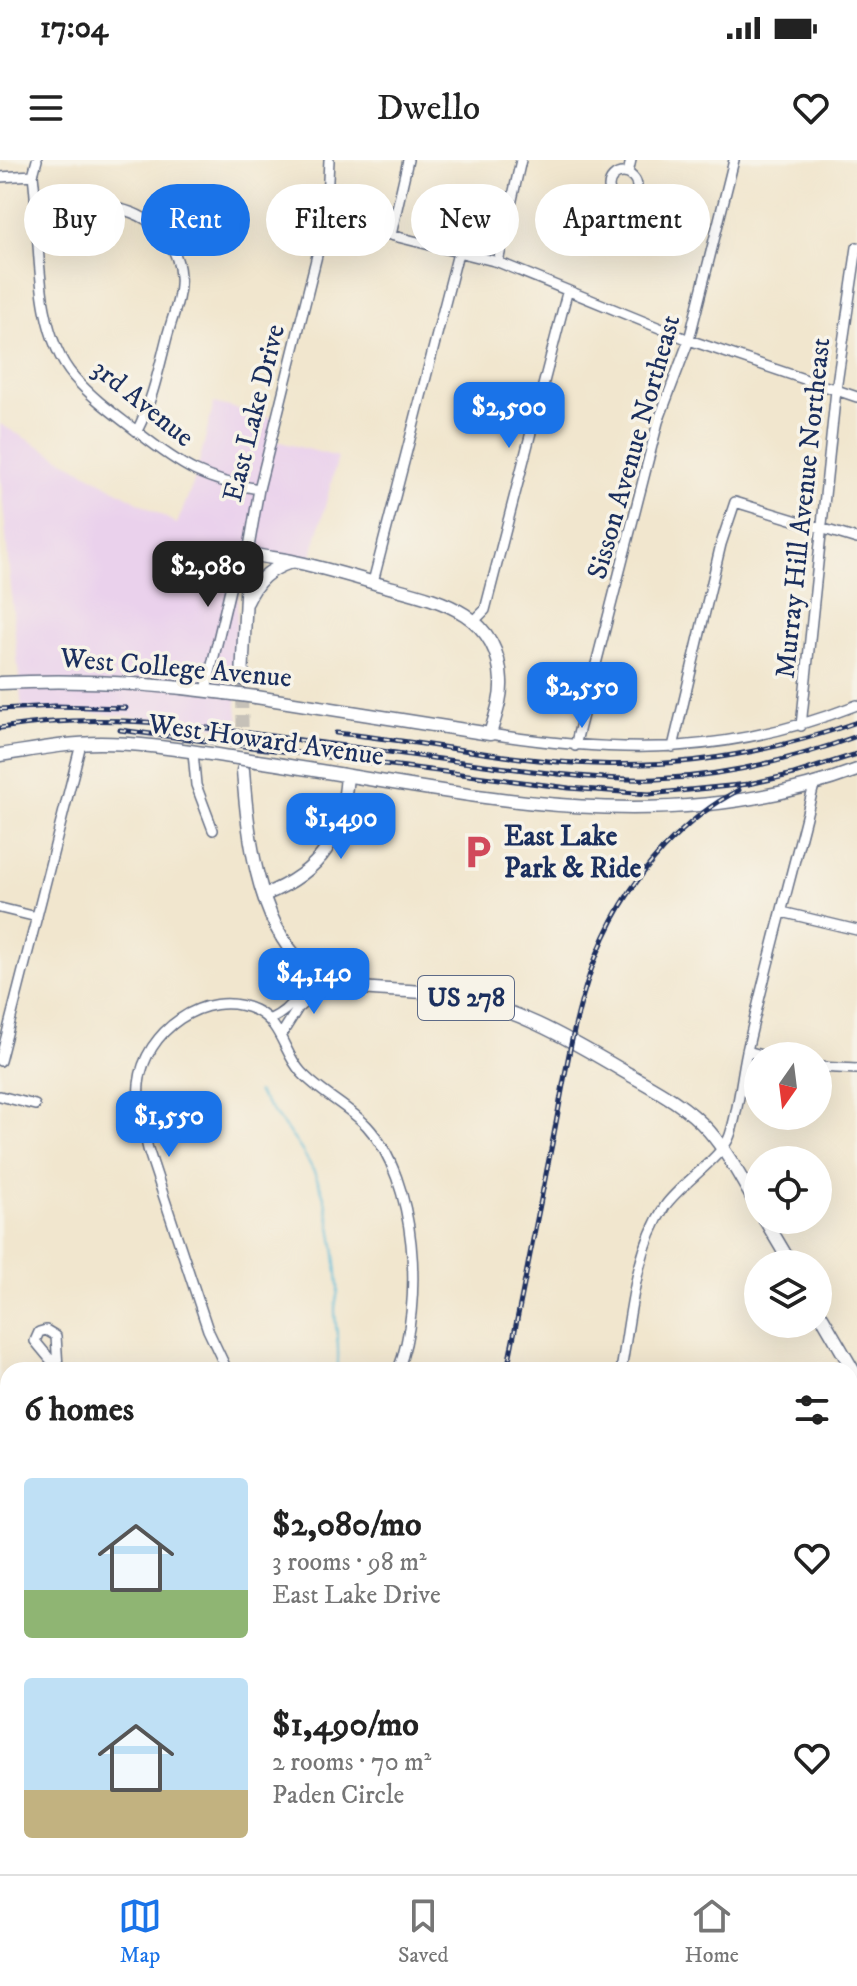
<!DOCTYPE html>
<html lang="en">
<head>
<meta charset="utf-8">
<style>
	body { margin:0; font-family:"IM FELL DW Pica",serif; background:#f2f2f2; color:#222; height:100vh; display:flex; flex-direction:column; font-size:30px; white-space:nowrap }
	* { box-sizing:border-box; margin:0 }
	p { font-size:26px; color:#767676 }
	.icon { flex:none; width:44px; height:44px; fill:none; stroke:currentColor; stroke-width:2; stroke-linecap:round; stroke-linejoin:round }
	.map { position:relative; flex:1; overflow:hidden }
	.details { position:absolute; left:0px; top:1202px; width:858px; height:512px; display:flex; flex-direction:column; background:#fff; border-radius:24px 24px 0 0; box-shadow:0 8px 32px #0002 }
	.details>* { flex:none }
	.banner { position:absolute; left:24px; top:24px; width:810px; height:72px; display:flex; gap:16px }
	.needle { width:52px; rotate:194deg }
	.tools { position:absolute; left:744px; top:882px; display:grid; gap:16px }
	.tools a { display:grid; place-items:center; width:88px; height:88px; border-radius:50%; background:#fff; box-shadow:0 8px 32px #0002; font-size:40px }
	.price { position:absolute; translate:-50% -68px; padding:0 18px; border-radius:16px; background:#1a73e8; color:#fff; font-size:26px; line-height:52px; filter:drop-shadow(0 2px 4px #0008) }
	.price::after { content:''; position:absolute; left:50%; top:48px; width:24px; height:18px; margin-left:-12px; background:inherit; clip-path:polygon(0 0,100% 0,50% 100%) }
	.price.active { background:#222; color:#fff }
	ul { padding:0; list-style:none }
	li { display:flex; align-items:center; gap:24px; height:200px; padding:0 24px }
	li span { display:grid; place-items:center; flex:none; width:224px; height:160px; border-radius:8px; color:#555 }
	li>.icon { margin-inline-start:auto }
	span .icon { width:96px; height:96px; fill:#fffc; stroke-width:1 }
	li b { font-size:34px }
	h2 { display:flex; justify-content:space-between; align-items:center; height:96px; padding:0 24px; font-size:34px }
	.chip { padding:0 28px; border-radius:36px; background:#fff; box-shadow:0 8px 32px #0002; font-size:28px; line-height:72px }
	.chip.active { background:#1a73e8; color:#fff }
	.status { display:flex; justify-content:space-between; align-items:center; height:56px; padding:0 40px; background:#fff; direction:ltr }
	.status svg { height:22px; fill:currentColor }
	header { display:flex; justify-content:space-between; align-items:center; height:104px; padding:0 24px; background:#fff; font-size:36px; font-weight:600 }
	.tab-bar { display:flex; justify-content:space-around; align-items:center; height:112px; border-top:2px solid #e0e0e0; background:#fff; font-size:22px; color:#767676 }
	.tab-bar a { display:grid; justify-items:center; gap:4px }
	.tab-bar .active { color:#1a73e8 }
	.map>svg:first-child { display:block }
	.built { fill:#ead1ec }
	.forest { fill:url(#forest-crowns); stroke:#43706b; stroke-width:2 }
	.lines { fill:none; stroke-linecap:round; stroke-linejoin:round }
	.stream { stroke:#59bad8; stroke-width:2 }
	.major-tunnel { stroke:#c6c1b8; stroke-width:12; stroke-dasharray:12 6; stroke-linecap:butt }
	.minor-casing { stroke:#666f85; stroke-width:12 }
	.major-casing { stroke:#666f85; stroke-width:15 }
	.highway-casing { stroke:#666f85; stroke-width:17 }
	.minor { stroke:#fff; stroke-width:9 }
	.major { stroke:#fff; stroke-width:12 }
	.highway { stroke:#fff; stroke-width:14 }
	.rail-casing { stroke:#1b2f5e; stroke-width:5 }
	.rail { stroke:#f7f3e8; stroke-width:2; stroke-dasharray:6; stroke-linecap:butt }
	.major-bridge-casing { stroke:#666f85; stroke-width:15; stroke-linecap:butt }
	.major-bridge { stroke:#fff; stroke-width:12 }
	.labels { text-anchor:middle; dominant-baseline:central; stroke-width:7; stroke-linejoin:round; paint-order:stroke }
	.shield { fill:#f7f3e8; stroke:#5d6a87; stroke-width:2 }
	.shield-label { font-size:26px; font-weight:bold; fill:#1b2f5e }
	.street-label { font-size:28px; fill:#1b2f5e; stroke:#f7f3e8 }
	.poi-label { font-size:28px; font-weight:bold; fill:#1b2f5e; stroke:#f7f3e8; text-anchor:start }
</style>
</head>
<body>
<div class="status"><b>17:04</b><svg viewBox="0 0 49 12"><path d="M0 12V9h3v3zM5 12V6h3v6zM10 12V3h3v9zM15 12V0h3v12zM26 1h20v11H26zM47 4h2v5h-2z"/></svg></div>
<header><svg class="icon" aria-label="menu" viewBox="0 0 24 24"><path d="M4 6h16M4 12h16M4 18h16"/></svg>Dwello<svg class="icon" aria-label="heart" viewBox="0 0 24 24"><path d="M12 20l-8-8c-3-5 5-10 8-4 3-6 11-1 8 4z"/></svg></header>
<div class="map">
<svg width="857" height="1714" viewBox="0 0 857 1714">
	<defs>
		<pattern id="forest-crowns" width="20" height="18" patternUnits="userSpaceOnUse" patternTransform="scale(2)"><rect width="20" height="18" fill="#6bb278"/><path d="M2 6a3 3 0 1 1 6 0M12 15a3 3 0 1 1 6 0" fill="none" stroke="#579166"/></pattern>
	</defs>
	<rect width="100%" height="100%" fill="#f7f3e8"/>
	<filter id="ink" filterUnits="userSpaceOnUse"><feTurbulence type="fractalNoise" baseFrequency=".0125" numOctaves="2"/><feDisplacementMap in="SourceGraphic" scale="16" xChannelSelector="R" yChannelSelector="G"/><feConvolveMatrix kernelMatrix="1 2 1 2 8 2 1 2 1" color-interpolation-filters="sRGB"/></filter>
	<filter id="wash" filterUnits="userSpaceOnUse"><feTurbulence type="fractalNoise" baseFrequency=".006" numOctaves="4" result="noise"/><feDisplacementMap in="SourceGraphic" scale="32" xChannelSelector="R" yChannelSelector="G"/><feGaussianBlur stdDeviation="1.8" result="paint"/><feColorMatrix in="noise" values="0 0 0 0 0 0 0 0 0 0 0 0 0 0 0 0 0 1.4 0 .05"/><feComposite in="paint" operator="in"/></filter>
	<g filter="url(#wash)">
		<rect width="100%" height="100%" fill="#f1e6ce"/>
		<!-- built -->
		<path class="built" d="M214,243L273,258L268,279L338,297L309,407L240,392L234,520L240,571L180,561L82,552L22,551L0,311V264L177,364L195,319Z"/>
		<!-- forest -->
		<path class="forest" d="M850,1513L857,1515V1714H792L762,1706H850Z"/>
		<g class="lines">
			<!-- stream -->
			<path class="stream" d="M257,932C279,960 305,989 319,1023C332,1055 335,1091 338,1125C339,1133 335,1141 335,1149C335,1170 341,1188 337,1210"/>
		</g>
	</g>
	<g filter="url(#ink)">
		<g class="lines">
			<!-- major-tunnel -->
			<path class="major-tunnel" d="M242,519L243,607"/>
			<!-- minor casing -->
			<g class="minor-casing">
				<path id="minor" d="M37,0L33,15C41,75 32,169 74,217C93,239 116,255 139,273C181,306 205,321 259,329
					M628,13L631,0
					M609 27a14 14 0 1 1 28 0a14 14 0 1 1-28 0Z
					M0,17L33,15
					M38,51C81,47 128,37 161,72C172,84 179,99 180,116C182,135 172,158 167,177C159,208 152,242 137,271
					M326,59L498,102L689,180L857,237
					M391,75L408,0
					M498,102L521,0
					M248,393L259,329L326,59L329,0
					M373,422L458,93
					M474,461L485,450L567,133
					M206,530L236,404L248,387
					M801,566L836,230L857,87
					M490,574C624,595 729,595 857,545
					M575,586L658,262L689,180L734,0
					M673,587L721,384L735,342L857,379
					M193,592L196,625L213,670
					M0,748L37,757
					M782,752L857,770
					M269,860C296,847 301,832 303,804
					M281,875L298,848L330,820
					M747,891L765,896
					M0,901L81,584
					M818,907L857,909
					M0,936L35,945
					M58,1208L56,1176L46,1170L39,1172L35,1181L59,1210
					M227,1210L208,1170L148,989C143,969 137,945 139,924C144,872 205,827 255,850C282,863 283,892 301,912C320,933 347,945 367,966C417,1020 424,1144 398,1210
					M621,1210C631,1156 634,1093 665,1046C680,1024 723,997 730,975C739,948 741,919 747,891C767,802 792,714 814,625
					M0,1456L8,1436
					M727,1706L752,1714
					M130,1714L134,1706"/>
			</g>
			<!-- major casing -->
			<g class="major-casing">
				<path id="major" d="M247,442C257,420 268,410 291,402
					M242,519L248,393C263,398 280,398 296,402C323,408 351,416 378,424C433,439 498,449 501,521C502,539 495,557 490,574L256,537
					M0,523C75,519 151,523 225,533
					M0,595C33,590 66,583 100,583C144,583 188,591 231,597
					M257,601C460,631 656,685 857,610
					M243,610C247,670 257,761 303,804C338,837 398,827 443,834C511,845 566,877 625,912C655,929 686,945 709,971C729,994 743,1022 758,1048
					M264,735C323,711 342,678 347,616
					M765,1060L791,1104
					M818,1150L857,1217
					M0,1529L8,1536"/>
			</g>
			<!-- highway casing -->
			<g class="highway-casing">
				<path id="highway" d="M850,1489L857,1491
					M555,1707L565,1708L568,1706
					M189,1714L232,1711L281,1714"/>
			</g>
			<!-- minor -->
			<use href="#minor" class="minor"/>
			<!-- major -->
			<use href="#major" class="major"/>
			<!-- highway -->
			<use href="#highway" class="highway"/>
			<!-- rail casing -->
			<g class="rail-casing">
				<path id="rail" d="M0,549L55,546L126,548
					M0,568C96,553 176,563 271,576C347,586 423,597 499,607C551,613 604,621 656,619C725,616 792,600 857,576
					M120,570L569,628L649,634L749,624L794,614L857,594
					M336,573C422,581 508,601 595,604C684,608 773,592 857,562
					M507,1210C522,1135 537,1059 552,984C574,871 582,778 663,689C685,666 711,644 739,630
					M390,1714L393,1706"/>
			</g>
			<!-- rail -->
			<use href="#rail" class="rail"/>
			<!-- major-bridge casing -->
			<g class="major-bridge-casing">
				<path id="major-bridge" d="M225,533L256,537
					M231,597L257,601"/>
			</g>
			<!-- major-bridge -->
			<use href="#major-bridge" class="major-bridge"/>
		</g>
	</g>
	<!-- icons -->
	<defs>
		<g id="parking-bare" transform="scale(2.76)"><path d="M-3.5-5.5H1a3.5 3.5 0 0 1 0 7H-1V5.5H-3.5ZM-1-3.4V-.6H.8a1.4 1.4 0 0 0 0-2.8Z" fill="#d1495b" stroke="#f7f3e8" stroke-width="2.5" paint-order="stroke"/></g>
	</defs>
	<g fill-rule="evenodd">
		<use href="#parking-bare" x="478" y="692"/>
	</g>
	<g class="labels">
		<!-- shield labels -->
		<rect class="shield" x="418" y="816" width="96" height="44" rx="6"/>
		<g class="shield-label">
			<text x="466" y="838">US 278</text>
		</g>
		<!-- street labels -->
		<g class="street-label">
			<text transform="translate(143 243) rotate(39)">3rd Avenue</text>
			<text transform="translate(254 253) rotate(-76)">East Lake Drive</text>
			<text transform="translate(634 287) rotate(-74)">Sisson Avenue Northeast</text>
			<text transform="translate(803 348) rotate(-84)">Murray Hill Avenue Northeast</text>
			<text transform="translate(176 508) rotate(5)">West College Avenue</text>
			<text transform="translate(266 580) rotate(8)">West Howard Avenue</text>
		</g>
		<!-- poi labels -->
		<g class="poi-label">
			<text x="504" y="676">East Lake<tspan x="504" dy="32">Park &amp; Ride</tspan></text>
		</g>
	</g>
</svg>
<div class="tools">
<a><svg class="needle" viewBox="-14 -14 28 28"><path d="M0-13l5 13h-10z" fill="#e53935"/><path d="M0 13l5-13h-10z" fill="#767676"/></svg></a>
<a><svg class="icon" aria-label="locate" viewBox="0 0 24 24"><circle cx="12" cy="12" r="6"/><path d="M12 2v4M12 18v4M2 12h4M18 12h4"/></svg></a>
<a><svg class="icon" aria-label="layers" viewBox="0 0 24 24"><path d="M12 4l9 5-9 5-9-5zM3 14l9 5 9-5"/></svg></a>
</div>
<b class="price" style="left:509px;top:290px">$2,500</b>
<b class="price active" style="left:208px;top:449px">$2,080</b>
<b class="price" style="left:582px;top:570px">$2,550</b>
<b class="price" style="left:341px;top:701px">$1,490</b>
<b class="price" style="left:314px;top:856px">$4,140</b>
<b class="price" style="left:169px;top:999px">$1,550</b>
<div class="banner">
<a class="chip">Buy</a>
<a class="chip active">Rent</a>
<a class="chip">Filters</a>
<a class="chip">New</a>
<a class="chip">Apartment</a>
</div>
<section class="details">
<h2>6 homes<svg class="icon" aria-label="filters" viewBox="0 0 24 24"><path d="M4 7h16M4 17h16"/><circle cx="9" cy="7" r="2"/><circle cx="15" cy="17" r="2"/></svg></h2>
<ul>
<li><span style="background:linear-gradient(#bfe0f5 70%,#8fb573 0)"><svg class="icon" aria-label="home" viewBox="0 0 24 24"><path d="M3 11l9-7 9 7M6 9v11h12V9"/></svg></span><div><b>$2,080/mo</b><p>3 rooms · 98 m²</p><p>East Lake Drive</p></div><svg class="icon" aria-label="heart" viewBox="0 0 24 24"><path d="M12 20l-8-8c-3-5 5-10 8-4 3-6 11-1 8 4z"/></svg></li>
<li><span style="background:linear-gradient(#bfe0f5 70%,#c2b280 0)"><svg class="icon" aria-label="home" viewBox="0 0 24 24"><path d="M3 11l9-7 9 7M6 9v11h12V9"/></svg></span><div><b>$1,490/mo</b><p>2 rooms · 70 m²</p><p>Paden Circle</p></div><svg class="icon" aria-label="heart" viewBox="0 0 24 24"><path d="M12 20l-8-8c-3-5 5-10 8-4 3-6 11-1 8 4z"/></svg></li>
</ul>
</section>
</div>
<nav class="tab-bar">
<a class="active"><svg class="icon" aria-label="map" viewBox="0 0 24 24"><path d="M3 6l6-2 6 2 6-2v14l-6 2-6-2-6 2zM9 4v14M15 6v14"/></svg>Map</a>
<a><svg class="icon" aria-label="saved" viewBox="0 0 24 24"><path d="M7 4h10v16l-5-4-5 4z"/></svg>Saved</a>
<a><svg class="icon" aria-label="home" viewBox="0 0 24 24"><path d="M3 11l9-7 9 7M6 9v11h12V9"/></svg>Home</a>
</nav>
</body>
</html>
